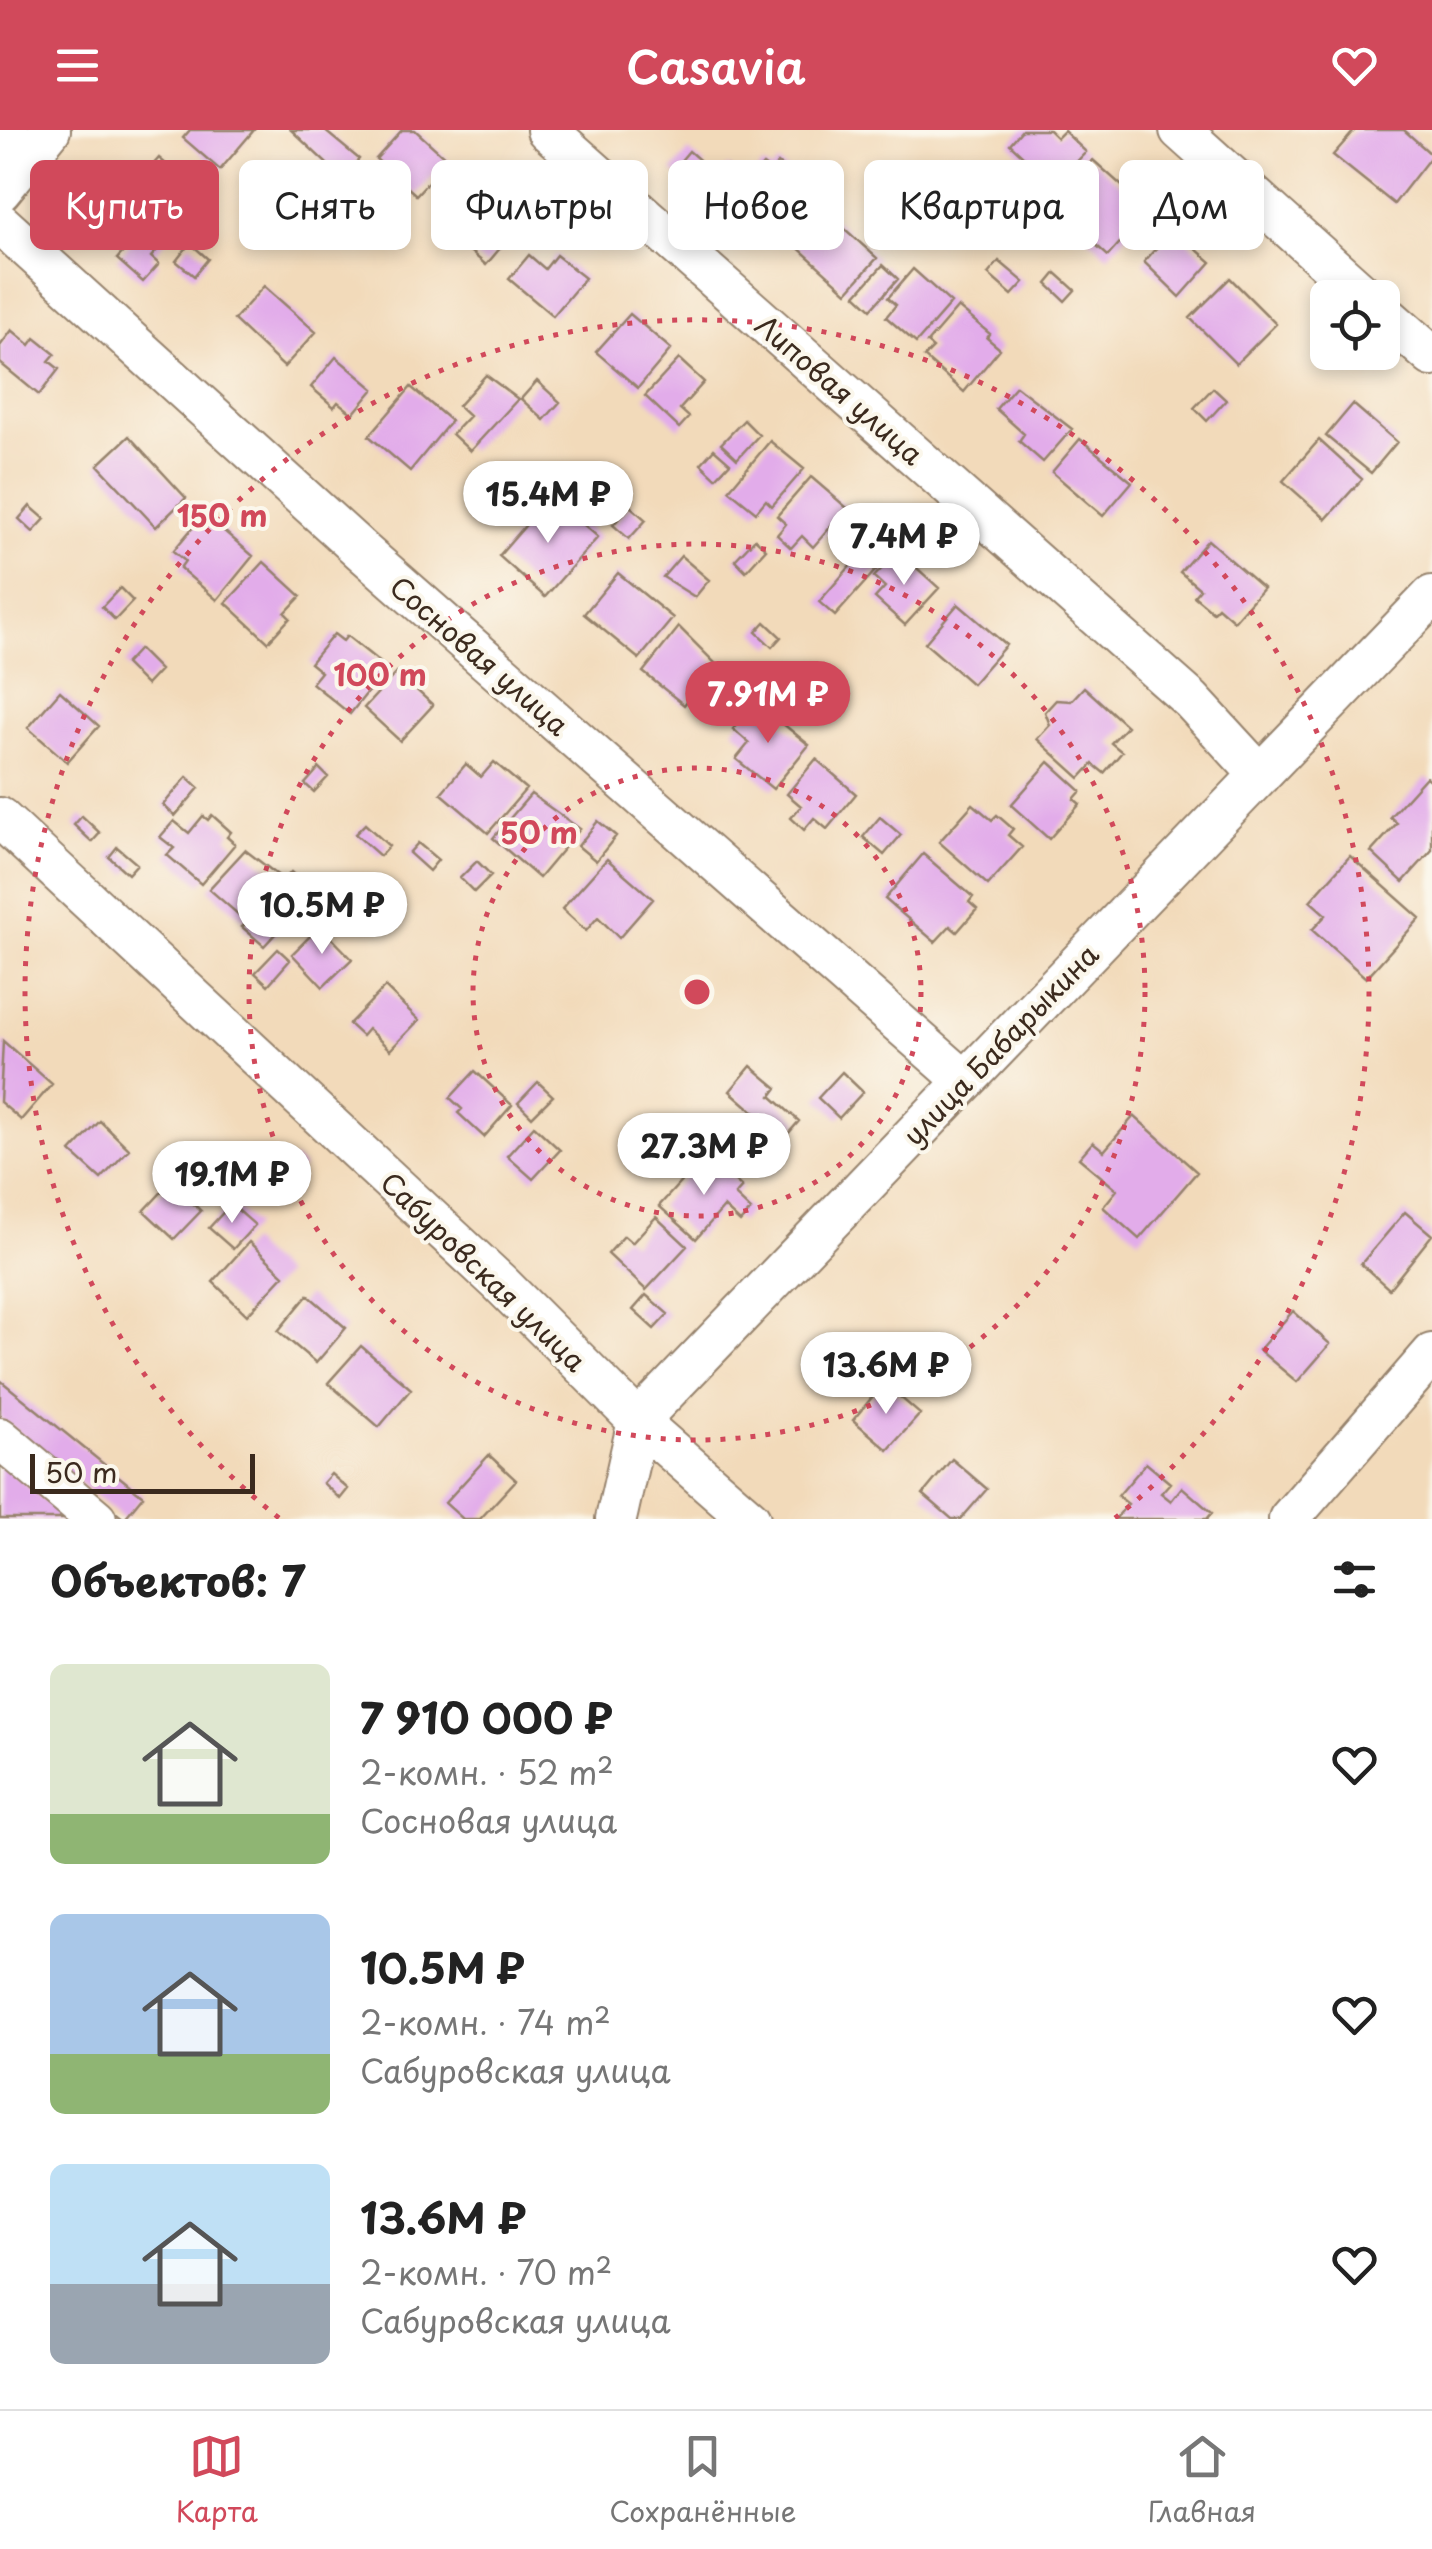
<!DOCTYPE html>
<html lang="ru">
<head>
<meta charset="utf-8">
<style>
	body { margin:0; font-family:"Playpen Sans",sans-serif; background:#f2f2f2; color:#222; height:100vh; display:flex; flex-direction:column; font-size:38px; white-space:nowrap }
	* { box-sizing:border-box; margin:0 }
	p { font-size:32px; color:#767676 }
	.icon { flex:none; width:55px; height:55px; fill:none; stroke:currentColor; stroke-width:2; stroke-linecap:round; stroke-linejoin:round }
	.map { position:relative; height:1389px; overflow:hidden }
	.drawer { display:flex; flex-direction:column; background:#fff; flex:1 }
	.drawer>* { flex:none }
	.hud { position:absolute; left:30px; top:30px; width:1372px; height:90px; display:flex; gap:20px }
	.controls { position:absolute; left:1310px; top:150px; display:grid; gap:20px }
	.controls a { display:grid; place-items:center; width:90px; height:90px; border-radius:15px; background:#fff; box-shadow:0 5px 15px #0003; font-size:50px }
	.scale { position:absolute; left:30px; bottom:25px; width:225px; box-sizing:border-box; padding-left:10px; border:5px solid #3b2a1e; border-top:0; font-size:28px; line-height:35px; white-space:nowrap; color:#3b2a1e; -webkit-text-stroke:8px #fbf7ec; paint-order:stroke }
	.price { position:absolute; translate:-50% -85px; padding:0 22px; border-radius:35px; background:#fff; color:#222; font-size:32px; line-height:65px; filter:drop-shadow(0 2px 5px #0008) }
	.price::after { content:''; position:absolute; left:50%; top:60px; width:30px; height:22px; margin-left:-15px; background:inherit; clip-path:polygon(0 0,100% 0,50% 100%) }
	.price.selected { background:#d1495b; color:#fff }
	ul { padding:0; list-style:none }
	li { display:flex; align-items:center; gap:30px; height:250px; padding:0 50px }
	li span { display:grid; place-items:center; flex:none; width:280px; height:200px; border-radius:15px; color:#555 }
	li>.icon { margin-inline-start:auto }
	span .icon { width:120px; height:120px; fill:#fffc; stroke-width:1 }
	li b { font-size:42px }
	h2 { display:flex; justify-content:space-between; align-items:center; height:120px; padding:0 50px; font-size:42px }
	.chip { padding:0 35px; border-radius:15px; background:#fff; box-shadow:0 5px 15px #0003; font-size:35px; line-height:90px }
	.chip.selected { background:#d1495b; color:#fff }
	header { display:flex; justify-content:space-between; align-items:center; height:130px; padding:0 50px; background:#d1495b; color:#fff; font-size:45px; font-weight:600 }
	.dock { display:flex; justify-content:space-around; align-items:center; height:140px; border-top:2px solid #e0e0e0; background:#fff; font-size:28px; color:#767676 }
	.dock a { display:grid; justify-items:center; gap:5px }
	.dock .selected { color:#d1495b }
	.map>svg:first-child { display:block }
	.building { fill:#e2acea }
	.lines { fill:none; stroke-linecap:round; stroke-linejoin:round }
	.minor-casing { stroke:#96826c; stroke-width:44 }
	.minor { stroke:#fff; stroke-width:40 }
	.ring { fill:none; stroke:#d1495b; stroke-width:5; stroke-dasharray:5 10 }
	.labels { text-anchor:middle; dominant-baseline:central; stroke-width:8; stroke-linejoin:round; paint-order:stroke }
	.street-label { font-size:28px; fill:#3b2a1e; stroke:#fbf7ec }
	.centre { fill:#d1495b; stroke:#fbf7ec; stroke-width:5 }
	.ring-label { font-size:30px; text-anchor:middle; font-weight:bold; fill:#d1495b; stroke:#fbf7ec; stroke-width:8; stroke-linejoin:round; paint-order:stroke }
</style>
</head>
<body>
<header><svg class="icon" aria-label="menu" viewBox="0 0 24 24"><path d="M4 6h16M4 12h16M4 18h16"/></svg>Casavia<svg class="icon" aria-label="heart" viewBox="0 0 24 24"><path d="M12 20l-8-8c-3-5 5-10 8-4 3-6 11-1 8 4z"/></svg></header>
<div class="map">
<svg width="1432" height="1389" viewBox="0 0 1432 1389">
	<rect width="100%" height="100%" fill="#fbf7ec"/>
	<filter id="ink" filterUnits="userSpaceOnUse"><feTurbulence type="fractalNoise" baseFrequency=".01" numOctaves="2"/><feDisplacementMap in="SourceGraphic" scale="20" xChannelSelector="R" yChannelSelector="G"/><feConvolveMatrix kernelMatrix="1 2 1 2 8 2 1 2 1" color-interpolation-filters="sRGB"/></filter>
	<filter id="wash" filterUnits="userSpaceOnUse"><feTurbulence type="fractalNoise" baseFrequency=".0048" numOctaves="4" result="noise"/><feDisplacementMap in="SourceGraphic" scale="40" xChannelSelector="R" yChannelSelector="G"/><feGaussianBlur stdDeviation="2.25" result="paint"/><feColorMatrix in="noise" values="0 0 0 0 0 0 0 0 0 0 0 0 0 0 0 0 0 1.4 0 .05"/><feComposite in="paint" operator="in"/></filter>
	<g filter="url(#wash)">
		<rect width="100%" height="100%" fill="#f2daba"/>
		<g id="blocks">
			<!-- building -->
			<path class="building" d="M190,0H254L220,40L183,8Z
				M291,0H324L359,29L343,49Z
				M402,0H415L448,30L416,65L376,29Z
				M1022,0H1049L1057,8L1064,1L1086,22L1054,55L1010,14Z
				M1355,0H1404L1432,25L1394,74L1333,25Z
				M689,21L705,35L688,55L672,41Z
				M159,28L204,67L151,127L159,134L143,152L117,129L132,112L106,88Z
				M1093,30L1149,80L1108,126L1073,94L1083,82L1063,64Z
				M778,33L811,61L778,101L745,72L756,59L748,52L763,35L771,41Z
				M728,36L744,51L717,80L701,65Z
				M998,58L1017,76L1009,85L990,67Z
				M814,71L877,128L847,162L784,105Z
				M476,74L498,92L503,87L517,98L486,135L450,104Z
				M1173,99L1211,132L1180,167L1144,132Z
				M190,113L208,129L194,146L176,131Z
				M529,125L545,139L556,125L585,148L553,186L509,149Z
				M999,131L1024,152L1012,165L988,144Z
				M883,135L898,149L871,179L856,165Z
				M913,139L951,173L916,213L886,187L896,175L888,168Z
				M1056,143L1075,160L1065,171L1047,154Z
				M1230,148L1276,194L1236,234L1190,188Z
				M264,156L316,202L284,237L234,190Z
				M958,177L990,204L987,208L1000,219L964,262L924,227L933,218L927,213Z
				M630,184L671,219L638,258L596,222Z
				M12,200L30,215L35,208L55,224L49,231L59,239L39,265L0,233V216Z
				M336,227L374,259L353,284L338,272L334,277L311,257Z
				M679,229L704,252L680,279L689,287L679,298L645,266Z
				M486,245L518,269L470,321L452,304L469,286L458,276Z
				M537,251L560,272L544,290L521,269Z
				M1016,256L1072,299L1043,332L1019,311L1024,304L996,279Z
				M411,257L451,291L410,341L369,306Z
				M1213,258L1226,270L1207,291L1194,278Z
				M1353,274L1397,312L1371,343L1326,306Z
				M744,290L759,305L737,329L721,314Z
				M129,306L186,368L156,397L98,335Z
				M1080,309L1132,352L1103,386L1052,342Z
				M1319,310L1362,349L1326,389L1283,351Z
				M770,311L804,339L772,376L766,370L756,382L729,360Z
				M714,319L730,333L716,348L701,334Z
				M811,347L847,378L813,417L802,406L791,418L777,405L786,394L777,386Z
				M551,366L598,407L545,467L499,426Z
				M30,376L45,389L33,402L19,389Z
				M630,376L646,390L629,409L613,395Z
				M200,389L212,399L216,394L253,426L217,470L180,438L185,431L173,421Z
				M755,409L766,419L746,441L735,430Z
				M874,409L891,423L835,486L819,472Z
				M1208,410L1263,458L1234,491L1218,477L1213,482L1194,466L1200,459L1180,442Z
				M898,421L939,458L905,495L875,468L885,457L874,447Z
				M681,426L709,450L695,467L663,447Z
				M264,432L301,466L285,483L290,488L268,512L226,473Z
				M618,443L673,488L639,529L584,484Z
				M120,458L133,471L115,490L102,477Z
				M958,474L1006,515L972,554L925,513Z
				M765,492L781,507L772,517L756,502Z
				M679,497L716,534L709,543L719,551L708,564L698,557L684,575L643,542Z
				M334,504L343,511L347,506L387,538L350,584L312,553L321,542L310,533Z
				M139,519L160,540L146,555L125,534Z
				M397,542L433,575L400,611L364,578Z
				M1084,557L1127,596L1111,613L1122,622L1104,643L1093,634L1080,648L1037,609L1050,595L1045,582L1056,570L1071,571Z
				M60,561L99,596L67,632L28,598Z
				M756,572L809,615L773,659L736,629L749,613L733,599Z
				M816,629L856,664L827,699L814,688L804,700L791,688L801,676L787,664Z
				M494,632L526,659L488,703L441,663L466,634L481,647Z
				M1049,632L1081,661L1074,669L1080,674L1049,709L1011,675Z
				M319,638L328,647L314,662L305,654Z
				M187,647L199,658L175,686L163,675Z
				M1426,647L1432,652V720L1403,752L1371,722L1397,693L1390,687Z
				M531,664L580,699L539,748L493,708Z
				M973,674L992,690L997,685L1013,699L1008,705L1022,717L988,755L939,712Z
				M212,685L231,702L227,707L235,714L201,754L167,725L174,718L160,707L174,691L189,703L203,686L208,690Z
				M82,686L100,703L92,712L74,695Z
				M880,687L901,705L884,725L863,707Z
				M598,691L616,706L596,731L578,716Z
				M365,694L389,716L380,726L355,704Z
				M418,713L438,730L429,741L409,723Z
				M117,717L137,734L128,744L109,727Z
				M245,720L284,750L291,742L307,757L290,776L274,761L265,770L288,790L264,816L242,797L247,792L209,759Z
				M923,724L973,767L969,772L977,779L957,802L950,796L935,812L885,769Z
				M1350,726L1420,788L1366,848L1312,800L1326,785L1310,771Z
				M607,729L653,769L619,808L598,787L586,801L562,779Z
				M477,731L491,745L474,762L460,748Z
				M320,796L352,829L323,857L292,824Z
				M278,819L290,830L268,855L255,843Z
				M385,857L419,890L390,920L368,899L362,906L349,894Z
				M3,911L52,954L21,990L0,972Z
				M751,936L777,958L771,966L799,991L775,1019L784,1027L771,1042L739,1014L750,1001L744,996L755,983L730,961Z
				M475,941L512,975L484,1007L458,983L462,979L450,968Z
				M842,942L863,962L839,988L818,968Z
				M538,952L553,966L532,987L518,973Z
				M1134,986L1197,1042L1139,1109L1103,1077L1117,1060L1079,1028L1093,1012L1104,1021Z
				M100,991L129,1019L101,1049L71,1022Z
				M534,996L560,1020L533,1049L507,1026Z
				M706,1024L742,1057L735,1065L751,1080L740,1092L724,1077L696,1109L659,1076Z
				M294,1029L303,1037L287,1054L279,1047Z
				M171,1052L201,1081L174,1109L144,1081Z
				M231,1074L255,1095L233,1119L209,1098Z
				M1405,1082L1432,1105L1389,1159L1361,1134Z
				M656,1087L687,1116L646,1160L608,1124L624,1106L632,1113Z
				M249,1112L284,1145L247,1185L213,1152Z
				M308,1165L346,1198L316,1233L278,1201Z
				M646,1165L668,1184L654,1199L633,1180Z
				M1293,1181L1330,1214L1297,1252L1259,1220Z
				M361,1216L411,1259L379,1297L328,1253Z
				M0,1250L143,1366L124,1389L0,1288Z
				M884,1253L920,1284L888,1320L853,1290Z
				M489,1325L516,1350L480,1389H463L445,1373Z
				M952,1329L987,1359L961,1389H952L923,1364Z
				M0,1333L67,1389H0Z
				M1146,1333L1170,1353L1161,1363L1171,1371L1182,1357L1212,1383L1207,1389H1115L1128,1374L1118,1366Z
				M331,1344L348,1359L340,1369L323,1353Z"/>
		</g>
	</g>
	<g filter="url(#ink)">
		<use href="#blocks" fill-opacity="0" stroke="#96826c" stroke-width="2.5"/>
		<g class="lines">
			<!-- minor casing -->
			<g class="minor-casing">
				<path id="minor" d="M547,0L1191,570L1260,645
					M1180,0L1367,168
					M0,9L8,0
					M0,61L50,0
					M0,93L363,422L964,950
					M1382,182L1432,226
					M0,688L500,1153L638,1291L750,1389
					M0,1308L96,1389
					M616,1389L638,1291L1432,466
					M1289,1389L1432,1224"/>
			</g>
			<!-- minor -->
			<use href="#minor" class="minor"/>
		</g>
	</g>
	<!-- distance rings -->
	<g class="ring">
		<circle cx="697" cy="862" r="224"/>
		<circle cx="697" cy="862" r="448"/>
		<path d="M279 1388A672 672 0 1 1 1115 1388"/>
	</g>
	<g class="labels">
		<!-- street labels -->
		<g class="street-label">
			<text transform="translate(840 259) rotate(41)">Липовая улица</text>
			<text transform="translate(480 525) rotate(41)">Сосновая улица</text>
			<text transform="translate(1000 914) rotate(-46)">улица Бабарыкина</text>
			<text transform="translate(484 1141) rotate(44)">Сабуровская улица</text>
		</g>
	</g>
	<circle cx="697" cy="862" r="15" class="centre"/>
	<g class="ring-label">
		<text x="222" y="397">150 m</text>
		<text x="380" y="556">100 m</text>
		<text x="539" y="714">50 m</text>
	</g>
</svg>
<div class="controls">
<a><svg class="icon" aria-label="locate" viewBox="0 0 24 24"><circle cx="12" cy="12" r="6"/><path d="M12 2v4M12 18v4M2 12h4M18 12h4"/></svg></a>
</div>
<div class="scale">50 m</div>
<b class="price" style="left:548px;top:416px">15.4M ₽</b>
<b class="price" style="left:904px;top:458px">7.4M ₽</b>
<b class="price selected" style="left:768px;top:616px">7.91M ₽</b>
<b class="price" style="left:322px;top:827px">10.5M ₽</b>
<b class="price" style="left:704px;top:1068px">27.3M ₽</b>
<b class="price" style="left:232px;top:1096px">19.1M ₽</b>
<b class="price" style="left:886px;top:1287px">13.6M ₽</b>
<div class="hud">
<a class="chip selected">Купить</a>
<a class="chip">Снять</a>
<a class="chip">Фильтры</a>
<a class="chip">Новое</a>
<a class="chip">Квартира</a>
<a class="chip">Дом</a>
</div>
</div>
<section class="drawer">
<h2>Объектов: 7<svg class="icon" aria-label="filters" viewBox="0 0 24 24"><path d="M4 7h16M4 17h16"/><circle cx="9" cy="7" r="2"/><circle cx="15" cy="17" r="2"/></svg></h2>
<ul>
<li><span style="background:linear-gradient(#dfe7d0 75%,#8fb573 0)"><svg class="icon" aria-label="home" viewBox="0 0 24 24"><path d="M3 11l9-7 9 7M6 9v11h12V9"/></svg></span><div><b>7 910 000 ₽</b><p>2-комн. · 52 m²</p><p>Сосновая улица</p></div><svg class="icon" aria-label="heart" viewBox="0 0 24 24"><path d="M12 20l-8-8c-3-5 5-10 8-4 3-6 11-1 8 4z"/></svg></li>
<li><span style="background:linear-gradient(#a9c7e8 70%,#8fb573 0)"><svg class="icon" aria-label="home" viewBox="0 0 24 24"><path d="M3 11l9-7 9 7M6 9v11h12V9"/></svg></span><div><b>10.5M ₽</b><p>2-комн. · 74 m²</p><p>Сабуровская улица</p></div><svg class="icon" aria-label="heart" viewBox="0 0 24 24"><path d="M12 20l-8-8c-3-5 5-10 8-4 3-6 11-1 8 4z"/></svg></li>
<li><span style="background:linear-gradient(#bfe0f5 60%,#9aa5b1 0)"><svg class="icon" aria-label="home" viewBox="0 0 24 24"><path d="M3 11l9-7 9 7M6 9v11h12V9"/></svg></span><div><b>13.6M ₽</b><p>2-комн. · 70 m²</p><p>Сабуровская улица</p></div><svg class="icon" aria-label="heart" viewBox="0 0 24 24"><path d="M12 20l-8-8c-3-5 5-10 8-4 3-6 11-1 8 4z"/></svg></li>
</ul>
</section>
<nav class="dock">
<a class="selected"><svg class="icon" aria-label="map" viewBox="0 0 24 24"><path d="M3 6l6-2 6 2 6-2v14l-6 2-6-2-6 2zM9 4v14M15 6v14"/></svg>Карта</a>
<a><svg class="icon" aria-label="saved" viewBox="0 0 24 24"><path d="M7 4h10v16l-5-4-5 4z"/></svg>Сохранённые</a>
<a><svg class="icon" aria-label="home" viewBox="0 0 24 24"><path d="M3 11l9-7 9 7M6 9v11h12V9"/></svg>Главная</a>
</nav>
</body>
</html>
